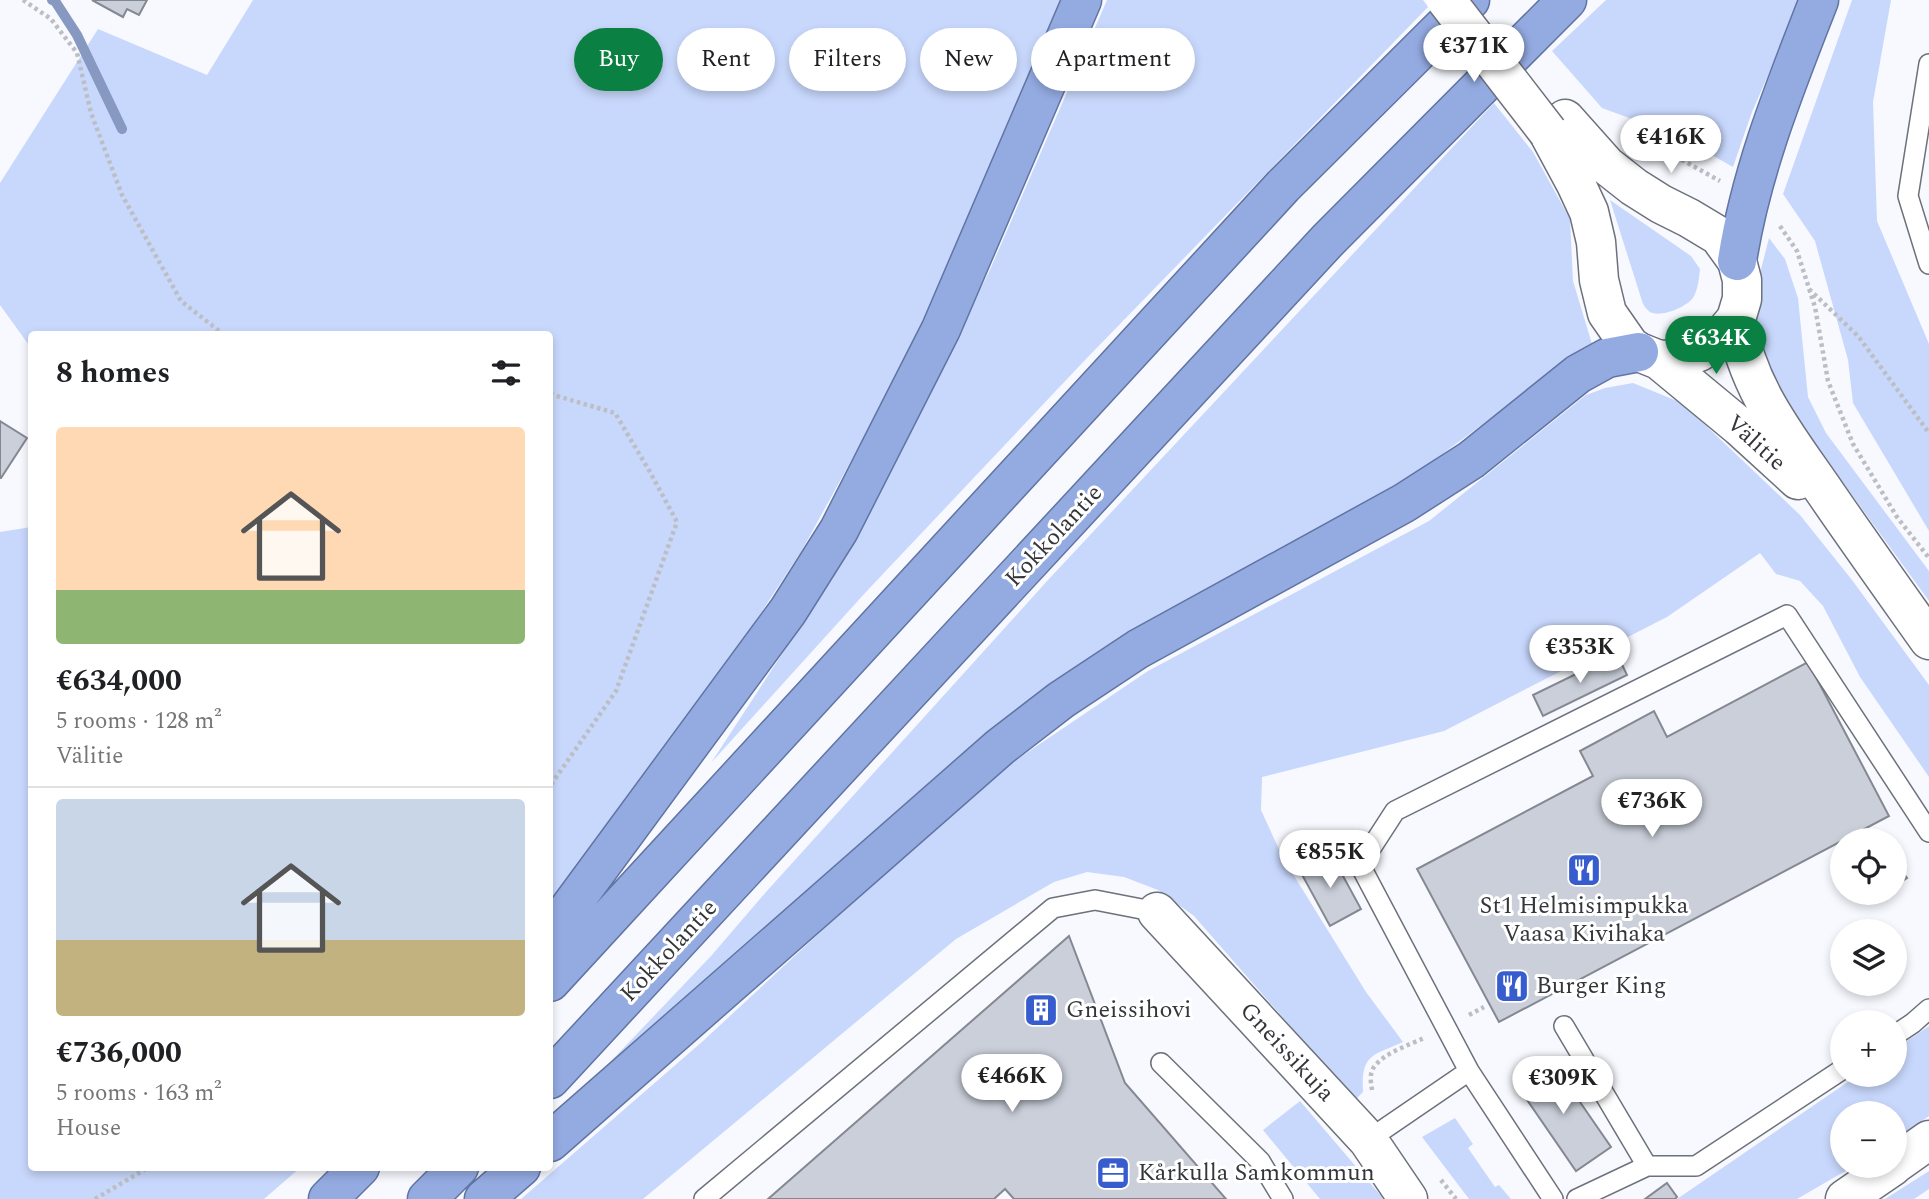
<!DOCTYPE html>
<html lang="en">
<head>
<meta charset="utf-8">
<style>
	body { margin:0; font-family:Spectral,serif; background:#f6f6f6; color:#202124; height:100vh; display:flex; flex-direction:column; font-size:26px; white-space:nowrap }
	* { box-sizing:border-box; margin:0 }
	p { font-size:23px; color:#757577 }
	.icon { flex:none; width:38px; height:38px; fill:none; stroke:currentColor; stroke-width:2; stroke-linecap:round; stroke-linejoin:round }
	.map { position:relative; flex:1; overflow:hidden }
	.side { position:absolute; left:28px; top:331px; width:525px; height:840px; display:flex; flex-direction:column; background:#fff; border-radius:7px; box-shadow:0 4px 10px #0003 }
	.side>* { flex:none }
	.top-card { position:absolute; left:574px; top:28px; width:665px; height:63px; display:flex; gap:14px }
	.tools { position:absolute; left:1830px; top:828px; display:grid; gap:14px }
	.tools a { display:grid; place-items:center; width:77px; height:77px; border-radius:50%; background:#fff; box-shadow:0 4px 10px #0003; font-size:35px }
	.price { position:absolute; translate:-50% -60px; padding:0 16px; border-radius:24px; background:#fff; color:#222; font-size:23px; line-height:46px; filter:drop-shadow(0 2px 4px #0008) }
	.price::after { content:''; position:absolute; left:50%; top:42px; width:21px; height:16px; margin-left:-10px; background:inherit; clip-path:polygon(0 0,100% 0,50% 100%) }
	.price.on { background:#0b8043; color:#fff }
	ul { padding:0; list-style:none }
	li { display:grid; align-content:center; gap:14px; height:371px; padding:0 28px }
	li+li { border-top:2px solid #e0e0e0 }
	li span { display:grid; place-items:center; height:217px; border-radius:7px; color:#555 }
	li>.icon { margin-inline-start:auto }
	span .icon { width:126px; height:126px; fill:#fffc; stroke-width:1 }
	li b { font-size:30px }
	h2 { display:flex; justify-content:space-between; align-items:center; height:84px; padding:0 28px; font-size:30px }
	.tag { padding:0 24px; border-radius:32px; background:#fff; box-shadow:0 4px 10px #0003; font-size:24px; line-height:63px }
	.tag.on { background:#0b8043; color:#fff }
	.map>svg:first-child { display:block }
	.green { fill:#c8d8fc }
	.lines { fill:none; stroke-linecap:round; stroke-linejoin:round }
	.stream { stroke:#8799c0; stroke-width:10 }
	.building { fill:#cacfda; stroke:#838892; stroke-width:2 }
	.service-casing { stroke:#6c717b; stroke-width:22 }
	.minor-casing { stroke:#6c717b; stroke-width:41 }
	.secondary-casing { stroke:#6c717b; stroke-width:41 }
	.trunk-casing { stroke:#6174a2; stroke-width:41 }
	.path { stroke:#bcbec3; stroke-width:4.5; stroke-dasharray:3.5 3.5; stroke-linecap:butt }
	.service { stroke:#fff; stroke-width:19 }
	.minor { stroke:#fff; stroke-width:38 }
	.secondary { stroke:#fff; stroke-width:38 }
	.trunk { stroke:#94abe2; stroke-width:38 }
	.secondary-bridge-casing { stroke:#6c717b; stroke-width:41; stroke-linecap:butt }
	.secondary-bridge { stroke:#fff; stroke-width:38 }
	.labels { text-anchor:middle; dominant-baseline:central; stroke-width:6; stroke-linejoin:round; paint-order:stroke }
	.street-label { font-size:24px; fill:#34363a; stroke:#fff }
	.poi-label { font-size:24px; fill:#34363a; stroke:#fff; text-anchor:start }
</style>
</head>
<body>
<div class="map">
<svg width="1929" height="1199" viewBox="0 0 1929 1199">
	<rect width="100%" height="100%" fill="#f7f9fe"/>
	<!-- green -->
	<path class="green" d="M253,0H1061L912,350L802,550L693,717L550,901V334H32L31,348L0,305V183L98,29L207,75Z
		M1107,0H1423L1428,7L1086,359L865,593L711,763L831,579L989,272Z
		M1606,0H1801L1752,112L1733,167L1678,136L1602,108L1552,51Z
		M1852,0H1891L1873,102L1877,221L1929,344V531L1853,403L1848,360L1815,241L1783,194Z
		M1494,103L1533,152L1570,219L1573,281L1592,344L1393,490L1097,654L575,1099L711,956L766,892L1048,580Z
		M1610,200L1691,256L1700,269C1699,278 1698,290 1693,298C1686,307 1661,318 1650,312C1647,310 1645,307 1643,304Z
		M1769,238L1785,259L1798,298L1808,397L1826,433L1929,571V601L1767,378L1753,332L1756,289Z
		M1633,383L1682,403L1800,515L1852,580L1929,685V777L1860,677L1823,606L1800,581L1776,574L1760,553L1667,617L1444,731L1262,777L1261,810L1283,858L1366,992L1403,1042C1372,1056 1361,1054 1363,1092L1355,1100L1194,916L1158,890L1124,877L1087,872L1054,882L956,939L643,1199H521L703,1041L979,785L1148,671L1429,521L1586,395L1605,388Z
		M31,527L32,1167H301L264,1199H0V532Z
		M1929,1026V1116L1895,1140V1113H1843V1166H1854L1797,1199H1677L1858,1075L1895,1074V1049Z
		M1300,1101L1382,1197V1199H1320L1263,1130Z
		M1455,1118L1473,1144L1468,1148L1495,1187L1499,1185L1511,1199H1469L1422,1137Z
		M1929,1171V1189L1914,1199H1885Z"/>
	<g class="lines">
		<!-- stream -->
		<path class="stream" d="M52,0L55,1L77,35L122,129"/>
	</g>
	<!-- building -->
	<path class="building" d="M92,0H147L139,15L127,9L123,17Z
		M0,421L27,438L1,478H0Z
		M1617,654L1627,675L1543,716L1533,695Z
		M1808,662L1889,816L1499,1022L1417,869L1593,776L1580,751L1654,711L1667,737Z
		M1331,854L1361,909L1330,926L1300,871Z
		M1895,862L1907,878L1895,886Z
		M1069,936L1125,1083L1226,1199H1014L1005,1189L994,1199H768Z
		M1551,1060L1611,1147L1576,1171L1516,1084Z
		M1667,1183L1677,1197L1675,1199H1645Z"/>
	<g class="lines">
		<!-- service casing -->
		<g class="service-casing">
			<path id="service" d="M1929,64L1908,196L1929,264
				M1564,1026L1647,1166
				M1895,1035L1913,1023L1929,1009
				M1161,1063L1260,1161L1283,1199
				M1469,1071L1360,865L1395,811L1787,615L1929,832
				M1368,1140L1469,1071L1553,1199
				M704,1199L1053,908L1095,900L1157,912
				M1577,1199L1647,1166H1696L1843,1069"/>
		</g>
		<!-- minor casing -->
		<g class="minor-casing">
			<path id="minor" d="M1157,912L1368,1140L1408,1199"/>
		</g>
		<!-- secondary casing -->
		<g class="secondary-casing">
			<path id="secondary" d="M1548,132L1576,184L1589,212L1596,242L1599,280L1607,313L1630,346L1639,352L1659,360L1682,359L1699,352L1721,337L1736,319L1742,299V280L1737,261L1719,236L1689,218L1661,204L1634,187L1606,165L1565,119
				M1736,319C1747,389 1788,438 1827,495C1860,543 1895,592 1929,640
				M1659,360L1740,427L1798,480
				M1895,1164L1929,1140
				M1845,1199L1893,1166"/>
		</g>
		<!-- trunk casing -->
		<g class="trunk-casing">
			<path id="trunk" d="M1737,261C1751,170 1786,85 1819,0
				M550,979L568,910L788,611L839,530L941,329L1082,0
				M550,982L1283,186L1470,0
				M550,1079L1328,240L1567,0
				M550,1142L1000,747L1061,700L1138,649L1404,503L1471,460L1578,374L1607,358L1639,352
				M328,1199L360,1167
				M427,1199L459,1167
				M484,1199L521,1167"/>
		</g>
		<!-- path -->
		<path class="path" d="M23,0L51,19L77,53L91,113L122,195L181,301L223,334
			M1631,136L1657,146L1720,181
			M1780,226L1797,251L1815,307L1828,381L1853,444L1897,517L1929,558
			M1809,289L1858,336L1929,433
			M550,394L615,413L650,472L677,522L616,691L550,786
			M1469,1015L1484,1007
			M1372,1090C1371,1083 1369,1074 1374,1067C1384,1053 1409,1045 1424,1038
			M1441,1180L1456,1199
			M95,1199L149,1167"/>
		<!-- service -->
		<use href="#service" class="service"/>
		<!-- minor -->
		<use href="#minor" class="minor"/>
		<!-- secondary -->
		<use href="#secondary" class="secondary"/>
		<!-- trunk -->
		<use href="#trunk" class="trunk"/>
		<!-- secondary-bridge casing -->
		<g class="secondary-bridge-casing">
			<path id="secondary-bridge" d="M1446,0L1548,132"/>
		</g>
		<!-- secondary-bridge -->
		<use href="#secondary-bridge" class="secondary-bridge"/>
	</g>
	<!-- icons -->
	<defs>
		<g id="restaurant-square" transform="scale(1.75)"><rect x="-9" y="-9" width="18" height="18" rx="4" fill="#375ccd" stroke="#fff"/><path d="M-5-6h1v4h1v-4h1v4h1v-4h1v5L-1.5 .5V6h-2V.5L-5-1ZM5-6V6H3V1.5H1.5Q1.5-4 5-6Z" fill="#fff"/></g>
		<g id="building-square" transform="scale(1.75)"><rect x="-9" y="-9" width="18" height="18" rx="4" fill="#375ccd" stroke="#fff"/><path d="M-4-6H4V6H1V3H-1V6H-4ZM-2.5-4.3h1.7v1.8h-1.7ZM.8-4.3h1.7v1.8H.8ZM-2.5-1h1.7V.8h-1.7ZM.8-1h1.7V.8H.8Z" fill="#fff"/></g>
		<g id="office-square" transform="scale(1.75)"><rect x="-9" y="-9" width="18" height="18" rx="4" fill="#375ccd" stroke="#fff"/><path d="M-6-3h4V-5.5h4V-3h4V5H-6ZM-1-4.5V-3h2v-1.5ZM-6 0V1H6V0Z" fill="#fff"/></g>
	</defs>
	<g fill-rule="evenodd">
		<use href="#restaurant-square" x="1584" y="870"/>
		<use href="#restaurant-square" x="1512" y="986"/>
		<use href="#building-square" x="1041" y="1010"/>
		<use href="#office-square" x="1113" y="1173"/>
	</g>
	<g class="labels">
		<!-- street labels -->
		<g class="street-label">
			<text transform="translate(1756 443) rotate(42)">Välitie</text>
			<text transform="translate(1054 536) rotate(-47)">Kokkolantie</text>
			<text transform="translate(669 951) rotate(-47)">Kokkolantie</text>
			<text transform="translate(1287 1052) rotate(47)">Gneissikuja</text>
		</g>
		<!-- poi labels -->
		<g class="poi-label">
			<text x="1584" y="906" text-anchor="middle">St1 Helmisimpukka<tspan x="1584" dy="28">Vaasa Kivihaka</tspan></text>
			<text x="1536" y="986">Burger King</text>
			<text x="1066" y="1010">Gneissihovi</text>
			<text x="1138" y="1173">Kårkulla Samkommun</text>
		</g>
	</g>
</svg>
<div class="tools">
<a><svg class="icon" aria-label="locate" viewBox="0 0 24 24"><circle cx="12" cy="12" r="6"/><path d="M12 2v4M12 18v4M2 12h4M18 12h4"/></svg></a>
<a><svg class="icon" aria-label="layers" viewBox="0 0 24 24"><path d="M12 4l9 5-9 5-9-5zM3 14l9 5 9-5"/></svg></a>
<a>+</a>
<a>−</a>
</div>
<b class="price" style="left:1474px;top:84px">€371K</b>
<b class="price" style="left:1671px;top:175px">€416K</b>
<b class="price on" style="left:1716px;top:376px">€634K</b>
<b class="price" style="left:1580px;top:685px">€353K</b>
<b class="price" style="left:1652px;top:839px">€736K</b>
<b class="price" style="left:1330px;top:890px">€855K</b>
<b class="price" style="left:1012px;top:1114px">€466K</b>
<b class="price" style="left:1563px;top:1116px">€309K</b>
<div class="top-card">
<a class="tag on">Buy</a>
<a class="tag">Rent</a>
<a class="tag">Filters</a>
<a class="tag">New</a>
<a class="tag">Apartment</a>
</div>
<section class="side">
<h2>8 homes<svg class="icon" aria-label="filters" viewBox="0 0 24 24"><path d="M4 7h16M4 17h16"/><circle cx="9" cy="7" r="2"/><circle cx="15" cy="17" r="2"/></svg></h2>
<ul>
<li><span style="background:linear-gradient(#ffd9b3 75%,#8fb573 0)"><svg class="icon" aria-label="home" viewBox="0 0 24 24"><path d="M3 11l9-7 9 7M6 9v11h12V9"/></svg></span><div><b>€634,000</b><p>5 rooms · 128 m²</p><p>Välitie</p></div></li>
<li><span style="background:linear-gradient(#c9d6e8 65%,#c2b280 0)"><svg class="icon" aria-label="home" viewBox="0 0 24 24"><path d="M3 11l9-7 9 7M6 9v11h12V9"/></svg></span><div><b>€736,000</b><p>5 rooms · 163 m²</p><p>House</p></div></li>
</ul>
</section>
</div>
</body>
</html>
